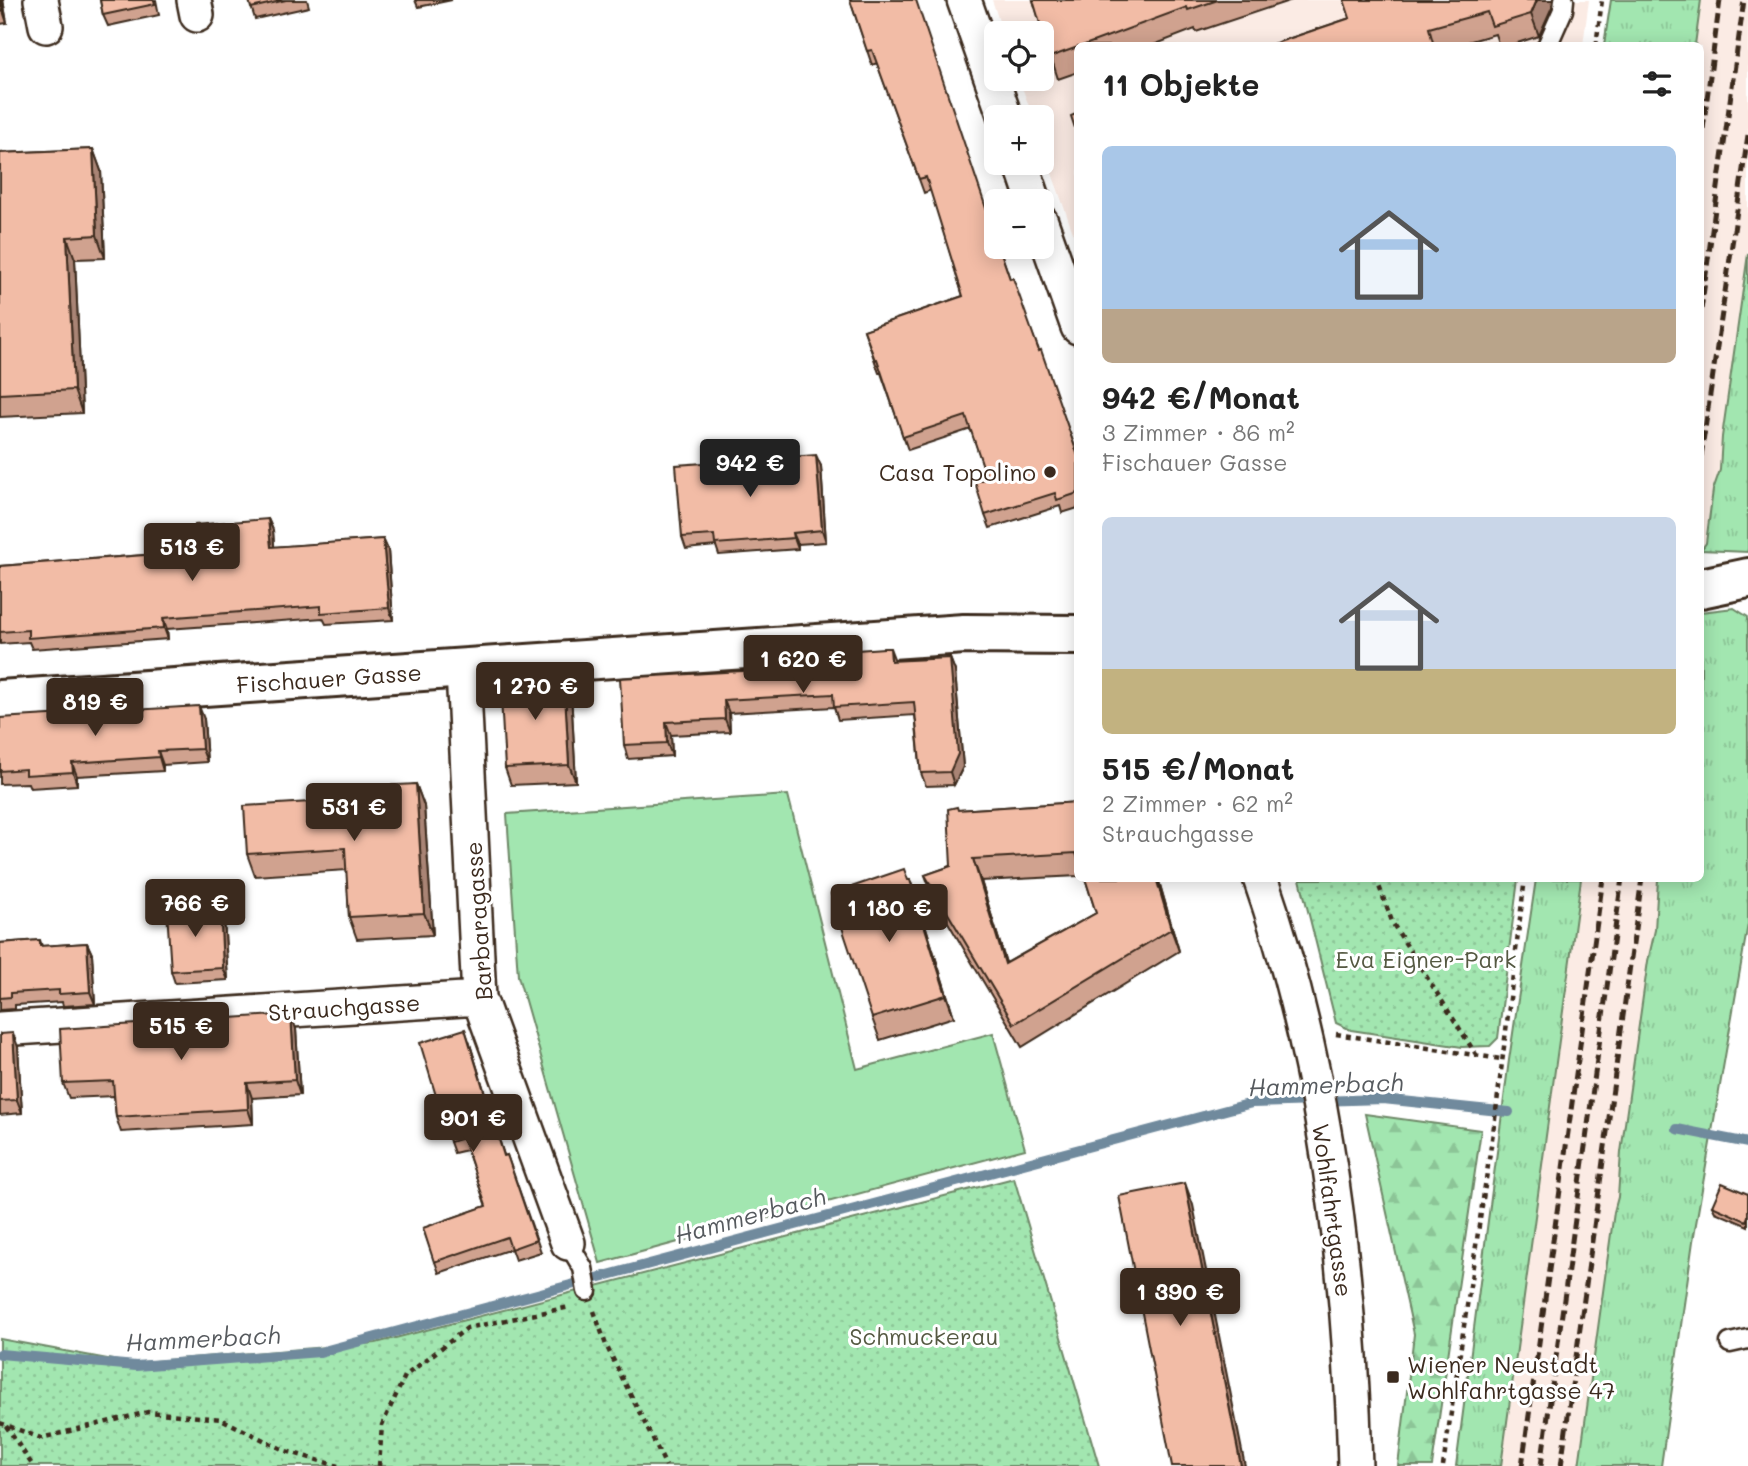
<!DOCTYPE html>
<html lang="de">
<head>
<meta charset="utf-8">
<style>
	body { margin:0; font-family:Mali,sans-serif; background:#f2f2f2; color:#222; height:100vh; display:flex; flex-direction:column; font-size:26px; white-space:nowrap }
	* { box-sizing:border-box; margin:0 }
	p { font-size:23px; color:#767676 }
	.icon { flex:none; width:38px; height:38px; fill:none; stroke:currentColor; stroke-width:2; stroke-linecap:round; stroke-linejoin:round }
	.map { position:relative; flex:1; overflow:hidden }
	.panel { position:absolute; left:1074px; top:42px; width:630px; height:840px; display:flex; flex-direction:column; background:#fff; border-radius:10px; box-shadow:0 4px 18px #0003 }
	.panel>* { flex:none }
	.controls { position:absolute; left:984px; top:21px; display:grid; gap:14px }
	.controls a { display:grid; place-items:center; width:70px; height:70px; border-radius:10px; background:#fff; box-shadow:0 4px 18px #0003; font-size:35px }
	.price { position:absolute; translate:-50% -60px; padding:0 16px; border-radius:7px; background:#3b2a1e; color:#fff; font-size:23px; line-height:46px; filter:drop-shadow(0 2px 4px #0008) }
	.price::after { content:''; position:absolute; left:50%; top:42px; width:21px; height:16px; margin-left:-10px; background:inherit; clip-path:polygon(0 0,100% 0,50% 100%) }
	.price.on { background:#222; color:#fff }
	ul { padding:0; list-style:none }
	li { display:grid; align-content:center; gap:14px; height:371px; padding:0 28px }
	li span { display:grid; place-items:center; height:217px; border-radius:10px; color:#555 }
	li>.icon { margin-inline-start:auto }
	span .icon { width:126px; height:126px; fill:#fffc; stroke-width:1 }
	li b { font-size:30px }
	h2 { display:flex; justify-content:space-between; align-items:center; height:84px; padding:0 28px; font-size:30px }
	.map>svg:first-child { display:block }
	.built { fill:#fbebe4 }
	.grass { fill:url(#grass-tufts); stroke:#6e8867; stroke-width:2 }
	.forest { fill:url(#forest-firs); stroke:#6e8867; stroke-width:2 }
	.park { fill:url(#park-dots); stroke:#6e8867; stroke-width:2 }
	.garden { fill:#a2e6b0; stroke:#6e8867; stroke-width:2 }
	.lines { fill:none; stroke-linecap:round; stroke-linejoin:round }
	.stream { stroke:#708a9d; stroke-width:10 }
	.service-casing { stroke:#3b2a1e; stroke-width:23 }
	.minor-casing { stroke:#3b2a1e; stroke-width:38 }
	.secondary-casing { stroke:#3b2a1e; stroke-width:44 }
	.path { stroke:#3b2a1e; stroke-width:4.5; stroke-dasharray:5 5; stroke-linecap:butt }
	.service { stroke:#fff; stroke-width:18 }
	.minor { stroke:#fff; stroke-width:33 }
	.secondary { stroke:#fff; stroke-width:38 }
	.rail { stroke:#3b2a1e; stroke-width:5; stroke-dasharray:10 5; stroke-linecap:butt }
	.wall { fill:#d0a28f; stroke:#3b2a1e; stroke-width:2 }
	.shaded-wall { fill:#a98474; stroke:#3b2a1e; stroke-width:2 }
	.building { fill:#f2bca6; stroke:#3b2a1e; stroke-width:2 }
	.poi-dot { fill:#3b2a1e; stroke:#fff; stroke-width:2.5 }
	.labels { text-anchor:middle; dominant-baseline:central; stroke-width:6; stroke-linejoin:round; paint-order:stroke }
	.poi-label { font-size:23px; fill:#3b2a1e; stroke:#fff; text-anchor:end }
	.street-label { font-size:23px; fill:#3b2a1e; stroke:#fff }
	.park-label { font-size:23px; fill:#555942; stroke:#fff }
	.water-label { font-size:24px; font-style:italic; fill:#565a5e; stroke:#fff }
</style>
</head>
<body>
<div class="map">
<svg width="1748" height="1466" viewBox="0 0 1748 1466">
	<defs>
		<pattern id="grass-tufts" width="24" height="20" patternUnits="userSpaceOnUse" patternTransform="scale(1.75)"><rect width="24" height="20" fill="#a2e6b0"/><path d="M3 7l-1-3M5 7V3M7 7l1-3M15 17l-1-3M17 17v-4M19 17l1-3" fill="none" stroke="#8cc597"/></pattern>
		<pattern id="forest-firs" width="22" height="20" patternUnits="userSpaceOnUse" patternTransform="scale(1.75)"><rect width="22" height="20" fill="#a2e6b0"/><path d="M5 1l3.5 6h-7zM16 11l3.5 6h-7z" fill="#8cc597"/></pattern>
		<pattern id="park-dots" width="8" height="8" patternUnits="userSpaceOnUse" patternTransform="scale(1.75)"><rect width="8" height="8" fill="#a2e6b0"/><path d="M2 2h.1M6 6h.1" fill="none" stroke="#8cc597" stroke-width="1.8" stroke-linecap="round"/></pattern>
	</defs>
	<rect width="100%" height="100%" fill="#fff"/>
	<filter id="ink" filterUnits="userSpaceOnUse"><feTurbulence type="fractalNoise" baseFrequency=".0143" numOctaves="2"/><feDisplacementMap in="SourceGraphic" scale="14" xChannelSelector="R" yChannelSelector="G"/><feConvolveMatrix kernelMatrix="1 2 1 2 8 2 1 2 1" color-interpolation-filters="sRGB"/></filter>
	<g filter="url(#ink)">
		<!-- built -->
		<path class="built" d="M992,0H1589L1583,45L1078,46V247L1041,142V117H1033L1019,79H1041V33H1003Z
			M1701,0H1748V254L1722,437L1720,470L1713,490L1706,543L1701,549V46H1695Z
			M1581,879H1658L1655,930L1648,961L1621,1152L1618,1198L1614,1212L1579,1466H1501Z"/>
		<!-- grass -->
		<path class="grass" d="M1611,0H1701L1695,45H1604Z
			M1748,254V552L1701,550L1706,543L1713,490L1720,470L1722,437Z
			M1734,608L1748,617V924L1693,1241L1661,1466H1579L1614,1212L1618,1197L1621,1152L1648,961L1655,930L1658,879L1701,878V612Z
			M1536,879H1581L1501,1466H1456L1509,1060Z"/>
		<!-- forest -->
		<path class="forest" d="M1365,1114L1481,1130L1432,1466H1398L1414,1334Z"/>
		<!-- park -->
		<path class="park" d="M1300,879H1518L1498,1038L1490,1046L1462,1047L1351,1030L1336,1023Z
			M1014,1178L1099,1466H0V1339L129,1363L376,1343Z"/>
		<!-- garden -->
		<path class="garden" d="M788,795L857,1069L993,1033L1025,1149L600,1263L518,976L507,814Z"/>
		<g class="lines">
			<!-- stream -->
			<path class="stream" d="M1677,1129L1748,1143
				M0,1354L136,1366L320,1352L1252,1103L1383,1099L1509,1112"/>
			<!-- service casing -->
			<g class="service-casing">
				<path id="service" d="M1547,46L1563,10L1564,0
					M568,1243L583,1268L587,1291
					M1730,1343L1748,1339"/>
			</g>
			<!-- minor casing -->
			<g class="minor-casing">
				<path id="minor" d="M41,0L46,26
					M194,0L197,15
					M964,0L1005,117
					M1021,163L1034,201
					M1041,222L1078,327
					M463,670L479,998L568,1243
					M1260,878C1325,1064 1350,1270 1355,1466
					M0,1029L479,998"/>
			</g>
			<!-- secondary casing -->
			<g class="secondary-casing">
				<path id="secondary" d="M1701,588L1748,578
					M0,700L964,634L1078,635"/>
			</g>
			<!-- path -->
			<path class="path" d="M1596,46L1602,0
				M1376,878L1393,924L1477,1056
				M1336,1034L1501,1059
				M594,1311L606,1345L666,1466
				M0,1423L41,1438L148,1412L221,1419L286,1451L338,1466
				M6,1426L33,1466
				M379,1466L382,1425L405,1376L467,1328L570,1307
				M1443,1466L1495,1119L1525,878"/>
			<!-- service -->
			<use href="#service" class="service"/>
			<!-- minor -->
			<use href="#minor" class="minor"/>
			<!-- secondary -->
			<use href="#secondary" class="secondary"/>
			<!-- rail -->
			<path class="rail" d="M1701,144L1720,0
				M1701,310L1744,0
				M1701,456L1748,135
				M1522,1466L1603,878
				M1541,1466L1622,878
				M1561,1466L1642,878"/>
		</g>
		<!-- wall -->
		<path class="wall" d="M0,0H3L7,23L0,24Z
			M100,0H156L159,15L108,26L103,15Z
			M249,0H307L309,7L255,19Z
			M415,0H452L418,7Z
			M850,0L996,238L1010,279L1039,350L1078,455V508L1062,513L1060,506L990,528L985,515L987,478L971,429L908,450L881,373H879L864,330L963,296L931,190L924,193L877,63L872,65Z
			M1033,0H1292L1196,32L1195,29L1151,46H1078V72L1058,79Z
			M1552,7L1539,36L1508,46H1499L1495,34L1454,46H1267L1350,18Z
			M93,149L101,171L105,258L75,259L82,413L0,417V153Z
			M821,466L826,542L798,544V549L719,555L716,546L686,549L682,537Z
			M268,519L273,530L274,547L383,539L388,550L393,620L326,624L323,618L167,629L168,639L32,649L29,642L0,644V566L197,551Z
			M950,658L955,671L963,767L954,785L926,786L921,773L915,715L838,720L834,707L729,713L730,732L671,735L672,756L628,759L624,745L759,670Z
			M564,676L571,693L576,782L511,785L505,768Z
			M0,718L204,719L207,762L163,765V771L77,776V785L30,788L28,783L0,784Z
			M416,784L424,806L433,935L357,939L349,917L347,870L255,876L247,854L342,800Z
			M1078,802V876L981,881L1006,963L1096,913L1085,878H1158L1179,951L1022,1047L933,897L925,875L951,866L959,810Z
			M908,880H910L918,902L954,1017L880,1040L872,1018Z
			M224,919L228,980L175,983L171,971Z
			M40,940L42,946L87,943L92,954L95,1004L63,1006L62,1002L15,1005V1009L0,1010V943Z
			M296,1029L300,1095L252,1098L253,1124L121,1132L116,1117L114,1096L69,1098L63,1083Z
			M0,1034L18,1047L22,1113L0,1115Z
			M469,1041L504,1156L507,1155L541,1252L515,1260L511,1249L439,1273L423,1228L486,1206L467,1150L454,1153L450,1142Z
			M1748,1194V1226L1715,1212L1712,1206Z"/>
		<!-- shaded-wall -->
		<path class="shaded-wall" d="M1,0H3L7,23L3,11Z
			M1537,0H1553L1552,7L1539,36L1531,14Z
			M93,149L101,171L105,258L97,235Z
			M67,237L75,259L82,413L74,390Z
			M816,455L821,466L826,542L822,530Z
			M268,519L273,530L275,558L271,547Z
			M793,533L798,544V549L794,538Z
			M383,539L388,550L393,620L389,608Z
			M163,618L167,629L168,639L164,628Z
			M890,648L895,661H891Z
			M950,658L955,671L963,767L954,785L950,772Z
			M564,676L571,693L576,782L569,765Z
			M724,700L729,713L730,732L725,719Z
			M199,706L204,719L207,762L202,749Z
			M666,722L671,735L672,756L667,743Z
			M158,751L163,765V771L159,757Z
			M72,763L77,776V785L73,772Z
			M416,784L424,806L433,935L424,913Z
			M973,859L981,881L1013,986L1005,964Z
			M1156,878H1158L1179,951L1171,929Z
			M910,880L918,902L954,1017L946,995Z
			M220,907L224,919L228,980L223,968Z
			M87,943L92,954L95,1004L90,992Z
			M291,1014L296,1029L300,1095L295,1080Z
			M465,1029L469,1041L508,1168L504,1156Z
			M13,1033L18,1047L22,1113L17,1100Z
			M247,1083L252,1098L253,1124L248,1109Z
			M1185,1183L1193,1205L1245,1466H1241Z"/>
		<!-- building -->
		<path class="building" d="M0,0L3,11L0,12Z
			M100,0H154L155,4L103,15Z
			M249,0H286L251,8Z
			M850,0H916L996,238V247H999L1010,279L1013,278L1039,351L1041,350L1078,456V493L1057,500L1055,493L985,515L975,482L987,478L966,416L903,437L877,359L875,360L864,330L963,296L926,177L919,179L872,50L867,51Z
			M1033,0H1218L1188,10L1187,7L1082,46H1078V47L1050,57Z
			M1344,0H1537L1531,14L1492,26L1487,12L1429,28L1434,46H1267L1350,18Z
			M1078,113V137L1071,116Z
			M93,149L97,235L67,237L74,390L0,394V153Z
			M816,455L822,530L793,533L794,538L715,544L714,535L682,537L676,465Z
			M268,519L271,547L383,539L389,608L321,613V606L163,618L164,628L28,638V630L0,632V566L197,551L195,525Z
			M884,648H890L891,661L950,658L958,754L950,772L921,773L914,702L834,707L833,694L724,700L725,719L666,722L667,743L624,745L620,678L759,670L758,659L831,656L830,652Z
			M564,676L569,765L505,768L500,680Z
			M199,706L202,749L158,751L159,757L72,763L73,772L25,775V769L0,771V718Z
			M416,784L424,913L349,917L345,848L247,854L244,806L342,800V788Z
			M1078,802V859L1076,853L973,859L1005,964L1096,913L1085,878H1156L1171,929L1014,1024L925,875L951,866L948,809L957,807L958,810Z
			M904,869L908,880H910L946,995L872,1018L831,894Z
			M220,907L223,968L171,971L167,911Z
			M40,940V946L87,943L90,992L59,994V990L11,993V997L0,998V943Z
			M291,1014L295,1080L247,1083L248,1109L116,1117L113,1081L63,1083L60,1029Z
			M465,1029L504,1156L507,1155L536,1240L511,1249L507,1237L434,1262L423,1228L486,1206L463,1138L450,1142L420,1043Z
			M13,1033L17,1100L0,1101V1034Z
			M1185,1183L1241,1466H1172L1119,1196Z
			M1722,1183L1748,1194V1216L1746,1221L1712,1206Z"/>
	</g>
	<!-- markers -->
	<g class="poi-dot">
		<circle cx="1050" cy="472" r="7"/>
		<rect x="1386" y="1370" width="14" height="14" rx="3.5"/>
	</g>
	<g class="labels">
		<!-- poi labels -->
		<g class="poi-label">
			<text x="1036" y="472">Casa Topolino</text>
			<text x="1407" y="1364" text-anchor="start">Wiener Neustadt<tspan x="1407" dy="26">Wohlfahrtgasse 47</tspan></text>
		</g>
		<!-- street labels -->
		<g class="street-label">
			<text transform="translate(329 678) rotate(-4)">Fischauer Gasse</text>
			<text transform="translate(478 921) rotate(-94)">Barbaragasse</text>
			<text transform="translate(344 1007) rotate(-4)">Strauchgasse</text>
			<text transform="translate(1333 1210) rotate(82)">Wohlfahrtgasse</text>
		</g>
		<!-- park labels -->
		<g class="park-label">
			<text x="1426" y="959">Eva Eigner-Park</text>
			<text x="924" y="1336">Schmuckerau</text>
		</g>
		<!-- water labels -->
		<g class="water-label">
			<text transform="translate(1326 1084) rotate(-2)">Hammerbach</text>
			<text transform="translate(750 1215) rotate(-15)">Hammerbach</text>
			<text transform="translate(203 1338) rotate(-3)">Hammerbach</text>
		</g>
	</g>
</svg>
<div class="controls">
<a><svg class="icon" aria-label="locate" viewBox="0 0 24 24"><circle cx="12" cy="12" r="6"/><path d="M12 2v4M12 18v4M2 12h4M18 12h4"/></svg></a>
<a>+</a>
<a>−</a>
</div>
<b class="price on" style="left:750px;top:499px">942 €</b>
<b class="price" style="left:192px;top:583px">513 €</b>
<b class="price" style="left:803px;top:695px">1 620 €</b>
<b class="price" style="left:535px;top:722px">1 270 €</b>
<b class="price" style="left:95px;top:738px">819 €</b>
<b class="price" style="left:354px;top:843px">531 €</b>
<b class="price" style="left:195px;top:939px">766 €</b>
<b class="price" style="left:889px;top:944px">1 180 €</b>
<b class="price" style="left:181px;top:1062px">515 €</b>
<b class="price" style="left:473px;top:1154px">901 €</b>
<b class="price" style="left:1180px;top:1328px">1 390 €</b>
<section class="panel">
<h2>11 Objekte<svg class="icon" aria-label="filters" viewBox="0 0 24 24"><path d="M4 7h16M4 17h16"/><circle cx="9" cy="7" r="2"/><circle cx="15" cy="17" r="2"/></svg></h2>
<ul>
<li><span style="background:linear-gradient(#a9c7e8 75%,#b9a48a 0)"><svg class="icon" aria-label="home" viewBox="0 0 24 24"><path d="M3 11l9-7 9 7M6 9v11h12V9"/></svg></span><div><b>942 €/Monat</b><p>3 Zimmer · 86 m²</p><p>Fischauer Gasse</p></div></li>
<li><span style="background:linear-gradient(#c9d6e8 70%,#c2b280 0)"><svg class="icon" aria-label="home" viewBox="0 0 24 24"><path d="M3 11l9-7 9 7M6 9v11h12V9"/></svg></span><div><b>515 €/Monat</b><p>2 Zimmer · 62 m²</p><p>Strauchgasse</p></div></li>
</ul>
</section>
</div>
</body>
</html>
